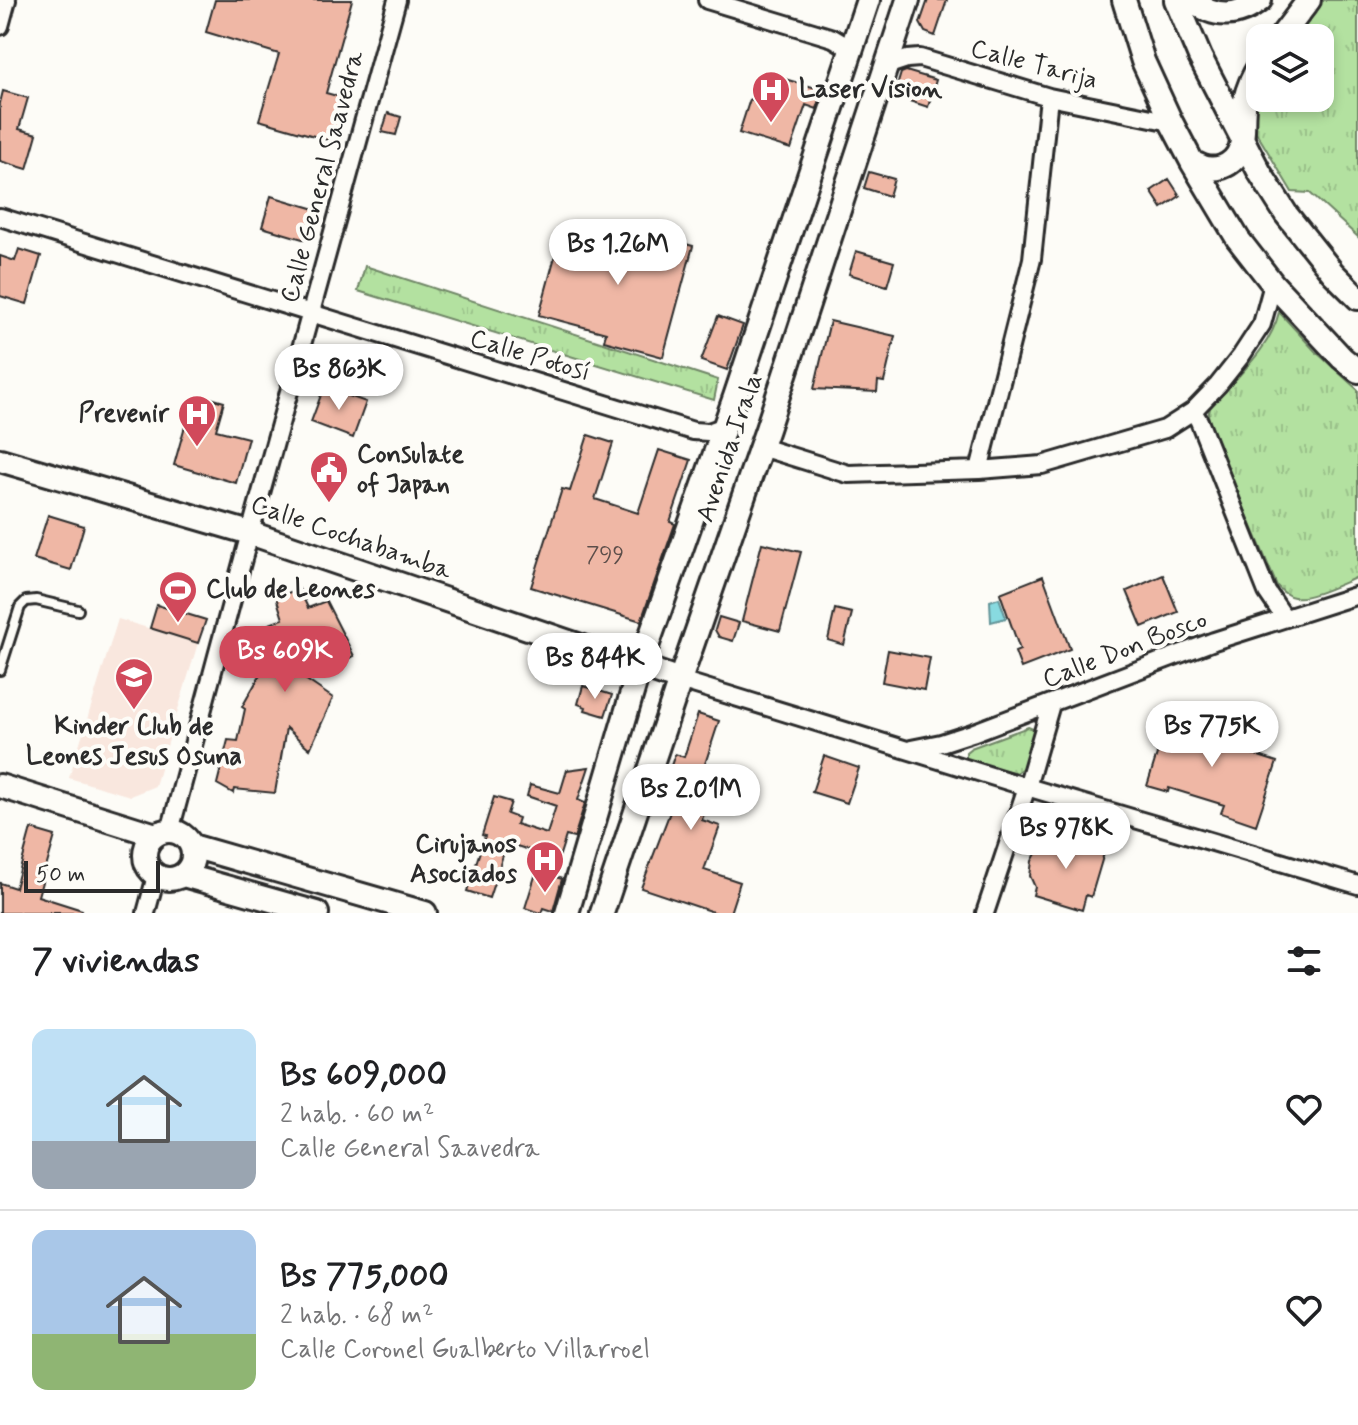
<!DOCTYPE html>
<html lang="es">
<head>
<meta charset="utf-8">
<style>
	body { margin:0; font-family:Mynerve,sans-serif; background:#f6f6f6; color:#202124; height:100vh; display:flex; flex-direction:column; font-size:30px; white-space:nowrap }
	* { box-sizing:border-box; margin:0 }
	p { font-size:26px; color:#757577 }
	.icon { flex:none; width:44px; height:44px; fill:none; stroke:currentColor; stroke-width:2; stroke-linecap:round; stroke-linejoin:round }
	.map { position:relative; height:913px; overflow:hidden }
	.side { display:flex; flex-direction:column; background:#fff; flex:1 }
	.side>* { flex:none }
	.buttons { position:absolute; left:1246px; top:24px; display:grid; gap:16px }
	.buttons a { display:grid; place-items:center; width:88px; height:88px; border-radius:16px; background:#fff; box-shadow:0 4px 12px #0003; font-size:40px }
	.scale { position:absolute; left:24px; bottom:20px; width:136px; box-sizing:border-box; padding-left:8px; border:4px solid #2b2b2b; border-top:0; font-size:22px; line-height:28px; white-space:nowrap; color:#2b2b2b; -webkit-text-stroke:6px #fdfcf7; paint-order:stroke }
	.price { position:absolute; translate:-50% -68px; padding:0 18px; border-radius:28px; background:#fff; color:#222; font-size:26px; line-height:52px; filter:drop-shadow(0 2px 4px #0008) }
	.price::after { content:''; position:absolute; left:50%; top:48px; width:24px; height:18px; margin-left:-12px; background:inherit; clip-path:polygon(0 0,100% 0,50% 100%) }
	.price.current { background:#d1495b; color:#fff }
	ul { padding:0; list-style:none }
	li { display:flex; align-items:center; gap:24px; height:200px; padding:0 32px }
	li+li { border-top:2px solid #e0e0e0 }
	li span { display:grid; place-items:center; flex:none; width:224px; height:160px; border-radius:16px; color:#555 }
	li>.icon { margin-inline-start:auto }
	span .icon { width:96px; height:96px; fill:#fffc; stroke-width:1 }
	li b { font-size:34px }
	h2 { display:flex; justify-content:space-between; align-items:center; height:96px; padding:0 32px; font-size:34px }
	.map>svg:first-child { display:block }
	.built { fill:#f9e7de }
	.grass { fill:url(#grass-tufts); stroke:#6f8666; stroke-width:2 }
	.water { fill:#88dae0; stroke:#639498; stroke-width:2 }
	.building { fill:#efb7a5; stroke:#2b2b2b; stroke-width:2 }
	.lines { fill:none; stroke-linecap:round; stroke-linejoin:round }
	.lane-casing { stroke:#2b2b2b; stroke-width:14 }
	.street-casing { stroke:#2b2b2b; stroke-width:22 }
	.secondary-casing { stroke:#2b2b2b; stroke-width:28 }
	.lane { stroke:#fdfcf7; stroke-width:8 }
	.street { stroke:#fdfcf7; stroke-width:16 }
	.secondary { stroke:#fdfcf7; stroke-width:22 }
	.labels { text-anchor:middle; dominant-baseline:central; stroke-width:8; stroke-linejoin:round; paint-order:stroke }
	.number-label { font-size:22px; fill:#5c4e4a }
	.street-label { font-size:26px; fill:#2b2b2b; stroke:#fdfcf7 }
	.poi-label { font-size:26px; font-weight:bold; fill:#2b2b2b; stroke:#fdfcf7; text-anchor:start }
</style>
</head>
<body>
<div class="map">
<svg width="1358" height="913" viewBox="0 0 1358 913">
	<defs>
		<pattern id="grass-tufts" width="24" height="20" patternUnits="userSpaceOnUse" patternTransform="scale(2)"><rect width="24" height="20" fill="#b3e1a0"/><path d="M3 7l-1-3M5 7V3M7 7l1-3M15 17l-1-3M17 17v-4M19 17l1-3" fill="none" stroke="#9ac18a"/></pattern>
	</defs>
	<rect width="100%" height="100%" fill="#fdfcf7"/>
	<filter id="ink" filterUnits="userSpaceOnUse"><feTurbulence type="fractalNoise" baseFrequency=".0125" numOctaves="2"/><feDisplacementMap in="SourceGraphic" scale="16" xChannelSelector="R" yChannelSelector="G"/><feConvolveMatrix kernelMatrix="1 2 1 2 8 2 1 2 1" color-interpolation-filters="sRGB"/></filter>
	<g filter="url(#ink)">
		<!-- built -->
		<path class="built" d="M118,619L198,643L155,786L130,796L69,778Z"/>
		<!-- grass -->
		<path class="grass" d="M1310,0H1358V237L1310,193L1292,192L1256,132L1249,109L1260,64V98H1320V38H1280Z
			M365,266L718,380L714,400L358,291Z
			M1279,312L1315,351L1358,390V577C1342,583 1309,600 1294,597C1287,596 1282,591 1277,586L1212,431L1208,415L1210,408C1234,378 1270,351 1279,312Z
			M1028,727L1033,729L1035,734L1025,766L1016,773L966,760V752L971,748Z"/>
		<!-- water -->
		<path class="water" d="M999,598L1006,618L991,622L990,601Z"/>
		<!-- building -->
		<path class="building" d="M215,0H352L326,93L348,99L335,142L259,120L279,54L206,32Z
			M928,0H947L935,36L925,32L920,23Z
			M906,71L936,80L928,107L894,96L901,73Z
			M781,78L823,90L817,109L806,105L791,149L739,133L750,99L759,102L766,79L780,83Z
			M3,91L28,98L19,129L37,134L27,169L0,161V103Z
			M388,113L401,117L396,135L382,132Z
			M869,172L894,179L889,196L864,188Z
			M1169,179L1180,196L1162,208L1151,191Z
			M271,196L315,209L306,240L262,227Z
			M563,227L630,245L634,230L693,246L663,357L604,341L606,333L539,315Z
			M19,249L41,256L27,304L0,296V256L15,261Z
			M856,251L894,262L887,286L849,274Z
			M718,316L743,325L727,370L701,361Z
			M830,321L895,336L884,382L878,381L877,392L814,389Z
			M324,387L366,402L353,438L311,422Z
			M207,397L224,402L216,430L248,438L236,483L174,465L190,408L203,412Z
			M588,435L613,443L595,499L638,513L659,450L691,460L670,522L675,524L641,621L531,587L562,489L570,491Z
			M48,515L84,526L71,570L34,559Z
			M762,543L801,552L780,631L742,621Z
			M1163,575L1178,612L1142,627L1127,591Z
			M1043,576L1070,649L1021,668L1015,652L1020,650L1000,593Z
			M299,589L308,608L326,601L354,656L305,679L333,698L310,749L286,728L275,793L234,789L233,793L217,784L228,740L238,741L245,709L242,707L272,654L264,626L283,619L276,597Z
			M157,605L206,620L198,643L150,628Z
			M835,609L852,613L844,645L828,640Z
			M719,617L739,623L733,641L719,637L715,630Z
			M888,650L930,658L924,690L882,682Z
			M583,686L612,695L605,716L585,710L586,707L578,704Z
			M698,714L719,721L705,764L719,769L702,820L720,826L704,870L740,882L730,913H716L641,888L678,791L664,786L675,754L684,757Z
			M1169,715L1203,726L1204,721L1230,729L1225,745L1277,762L1256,825L1221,813L1224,805L1169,788L1168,792L1147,786Z
			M824,756L859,768L847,803L812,792Z
			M589,767L578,800L585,803L574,838L566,836L553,876L562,879L553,911L544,908L542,913H540L525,908L542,854L507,843L489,898L467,891L485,836L482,835L494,797L511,802L507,814L518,818L516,824L547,834L556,806L527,796L530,785L560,793L567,770Z
			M31,829L55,836L38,896L82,910L81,913H0V883L15,888Z
			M1051,834L1105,850L1091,897L1086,895L1082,910L1033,895L1035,887L1030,876L1032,861L1039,848L1049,842Z"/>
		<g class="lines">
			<!-- lane casing -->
			<g class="lane-casing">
				<path id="lane" d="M0,670L20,607L26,601L36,600L78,610"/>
			</g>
			<!-- street casing -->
			<g class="street-casing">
				<path id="street" d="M707,0L833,38L843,44L851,52
					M0,26L7,0
					M886,66L907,59L920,58L1049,97L1171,122
					M0,217L693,431L708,432L725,426
					M1193,411L1199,421L1267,592L1284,617
					M761,447L848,474L979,470L1042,465L1165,429L1193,411L1218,385L1241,356L1262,324L1273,284
					M979,470L1032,259L1049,97
					M680,680L1027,787L1358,885
					M911,749L941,743L972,733L1214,641L1358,595
					M170,831L250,533L397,0
					M146,913L156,876
					M985,913L1027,787L1051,704"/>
			</g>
			<!-- secondary casing -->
			<g class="secondary-casing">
				<path id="secondary" d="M1124,0L1143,61L1171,122L1192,162L1238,239L1273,284L1342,358L1358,371
					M1176,0L1200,57L1260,173L1286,214L1333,273L1358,298
					M1193,0C1214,19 1239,17 1260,0
					M1280,38L1309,0
					M1192,162C1202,167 1210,171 1222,167C1251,156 1240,124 1245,100C1248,87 1253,76 1260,65
					M0,460L250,533L680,680
					M0,786L156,835
					M145 855a24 24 0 1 1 48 0a24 24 0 1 1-48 0Z
					M192,846L425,913
					M183,875L317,913
					M567,913L640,666L735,397L868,0
					M602,913L680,680L767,429L908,0"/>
			</g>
			<!-- lane -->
			<use href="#lane" class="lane"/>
			<!-- street -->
			<use href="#street" class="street"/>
			<!-- secondary -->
			<use href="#secondary" class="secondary"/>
		</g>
	</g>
	<!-- icons -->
	<defs>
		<g id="hospital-pin" transform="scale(2)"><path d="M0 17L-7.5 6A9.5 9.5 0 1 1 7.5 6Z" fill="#d1495b" stroke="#fdfcf7"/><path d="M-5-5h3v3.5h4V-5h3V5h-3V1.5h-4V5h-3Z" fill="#fff"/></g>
		<g id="civic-pin" transform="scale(2)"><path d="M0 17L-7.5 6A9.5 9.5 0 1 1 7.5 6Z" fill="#d1495b" stroke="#fdfcf7"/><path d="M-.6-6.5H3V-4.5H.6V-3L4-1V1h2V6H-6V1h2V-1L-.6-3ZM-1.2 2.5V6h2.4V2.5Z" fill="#fff"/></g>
		<g id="stadium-pin" transform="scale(2)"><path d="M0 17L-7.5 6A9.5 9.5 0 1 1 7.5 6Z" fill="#d1495b" stroke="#fdfcf7"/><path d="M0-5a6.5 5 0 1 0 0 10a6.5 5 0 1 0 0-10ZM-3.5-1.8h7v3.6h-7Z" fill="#fff"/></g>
		<g id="school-pin" transform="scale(2)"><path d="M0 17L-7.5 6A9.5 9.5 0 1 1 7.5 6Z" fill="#d1495b" stroke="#fdfcf7"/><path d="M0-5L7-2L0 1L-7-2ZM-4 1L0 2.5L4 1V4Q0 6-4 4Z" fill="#fff"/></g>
	</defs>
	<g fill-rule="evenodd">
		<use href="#hospital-pin" x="771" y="90"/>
		<use href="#hospital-pin" x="197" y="414"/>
		<use href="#civic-pin" x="329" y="470"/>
		<use href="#stadium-pin" x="178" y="590"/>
		<use href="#school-pin" x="134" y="677"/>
		<use href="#hospital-pin" x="545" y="860"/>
	</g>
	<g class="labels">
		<!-- number labels -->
		<g class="number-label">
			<text x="605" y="556">799</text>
		</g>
		<!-- street labels -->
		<g class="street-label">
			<text transform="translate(1034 65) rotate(15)">Calle Tarija</text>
			<text transform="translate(323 177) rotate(-75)">Calle General Saavedra</text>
			<text transform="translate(530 356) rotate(17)">Calle Potosí</text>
			<text transform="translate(730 448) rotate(-71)">Avenida Irala</text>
			<text transform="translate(351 538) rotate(19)">Calle Cochabamba</text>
			<text transform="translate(1125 650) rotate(-21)">Calle Don Bosco</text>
		</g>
		<!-- poi labels -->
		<g class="poi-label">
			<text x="799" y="90">Laser Vision</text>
			<text x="169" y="414" text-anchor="end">Prevenir</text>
			<text x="357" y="455">Consulate<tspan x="357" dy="30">of Japan</tspan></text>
			<text x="206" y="590">Club de Leones</text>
			<text x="134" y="727" text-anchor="middle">Kinder Club de<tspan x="134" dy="30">Leones Jesus Osuna</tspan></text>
			<text x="517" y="845" text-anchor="end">Cirujanos<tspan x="517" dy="30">Asociados</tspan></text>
		</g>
	</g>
</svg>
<div class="buttons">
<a><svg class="icon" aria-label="layers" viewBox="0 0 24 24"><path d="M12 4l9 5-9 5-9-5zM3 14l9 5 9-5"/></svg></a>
</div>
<div class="scale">50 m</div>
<b class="price" style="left:618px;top:287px">Bs 1.26M</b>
<b class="price" style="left:339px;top:412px">Bs 863K</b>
<b class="price current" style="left:285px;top:694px">Bs 609K</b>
<b class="price" style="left:595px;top:701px">Bs 844K</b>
<b class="price" style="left:1212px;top:769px">Bs 775K</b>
<b class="price" style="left:691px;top:832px">Bs 2.01M</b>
<b class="price" style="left:1066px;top:871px">Bs 978K</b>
</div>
<section class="side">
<h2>7 viviendas<svg class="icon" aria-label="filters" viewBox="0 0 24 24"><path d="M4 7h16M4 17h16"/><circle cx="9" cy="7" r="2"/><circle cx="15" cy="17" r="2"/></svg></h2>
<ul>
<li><span style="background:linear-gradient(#bfe0f5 70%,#9aa5b1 0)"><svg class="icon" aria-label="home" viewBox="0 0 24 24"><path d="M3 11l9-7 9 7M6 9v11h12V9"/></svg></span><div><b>Bs 609,000</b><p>2 hab. · 60 m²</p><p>Calle General Saavedra</p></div><svg class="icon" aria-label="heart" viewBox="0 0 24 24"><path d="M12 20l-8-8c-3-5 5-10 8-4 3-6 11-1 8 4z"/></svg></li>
<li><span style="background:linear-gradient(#a9c7e8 65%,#8fb573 0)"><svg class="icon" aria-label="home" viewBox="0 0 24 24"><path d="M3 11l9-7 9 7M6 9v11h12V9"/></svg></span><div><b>Bs 775,000</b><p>2 hab. · 68 m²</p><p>Calle Coronel Gualberto Villarroel</p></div><svg class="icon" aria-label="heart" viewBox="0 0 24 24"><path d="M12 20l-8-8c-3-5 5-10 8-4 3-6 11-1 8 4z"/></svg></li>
</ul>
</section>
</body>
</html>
